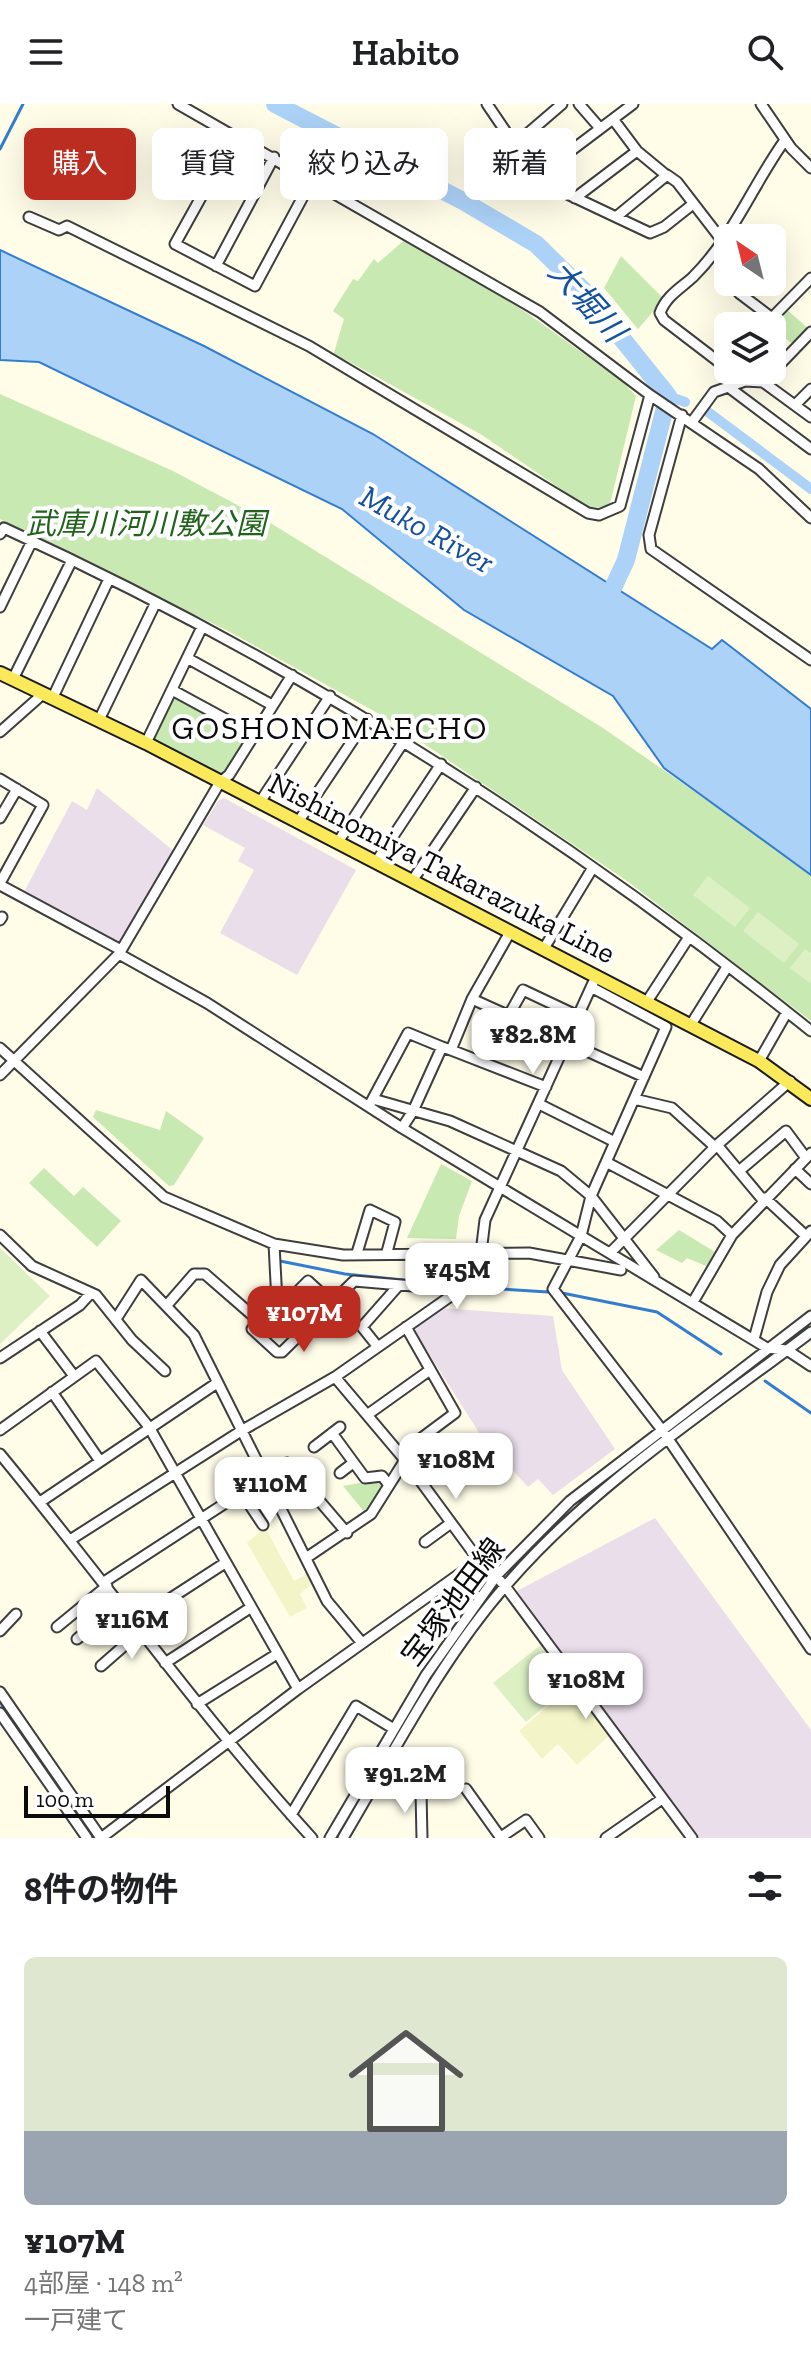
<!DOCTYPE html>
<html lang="ja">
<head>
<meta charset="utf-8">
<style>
	body { margin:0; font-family:"Zilla Slab","Noto Sans JP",serif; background:#f6f6f6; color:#202124; height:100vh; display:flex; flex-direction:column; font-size:30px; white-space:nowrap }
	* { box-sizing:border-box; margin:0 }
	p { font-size:26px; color:#757577 }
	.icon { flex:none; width:44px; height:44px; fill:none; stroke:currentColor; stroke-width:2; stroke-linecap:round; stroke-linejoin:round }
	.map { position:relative; height:1734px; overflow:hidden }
	.sheet { display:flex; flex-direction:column; background:#fff; flex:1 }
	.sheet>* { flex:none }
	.guide { position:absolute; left:24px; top:24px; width:764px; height:72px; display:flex; gap:16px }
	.needle { width:52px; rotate:325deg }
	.tools { position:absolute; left:714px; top:120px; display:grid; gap:16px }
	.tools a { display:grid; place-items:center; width:72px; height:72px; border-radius:12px; background:#fff; box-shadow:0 8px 32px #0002; font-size:40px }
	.scale { position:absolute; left:24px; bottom:20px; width:146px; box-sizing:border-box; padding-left:8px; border:4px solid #0b0b0b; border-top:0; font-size:22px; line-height:28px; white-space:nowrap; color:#0b0b0b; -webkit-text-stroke:6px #fff; paint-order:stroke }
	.price { position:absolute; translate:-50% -68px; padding:0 18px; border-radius:16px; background:#fff; color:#222; font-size:26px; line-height:52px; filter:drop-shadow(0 2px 4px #0008) }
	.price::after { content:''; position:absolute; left:50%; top:48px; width:24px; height:18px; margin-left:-12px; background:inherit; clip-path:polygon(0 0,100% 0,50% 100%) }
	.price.selected { background:#bc2d21; color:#fff }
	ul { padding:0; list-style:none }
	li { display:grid; align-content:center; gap:16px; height:424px; padding:0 24px }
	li+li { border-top:2px solid #e0e0e0 }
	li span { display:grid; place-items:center; height:248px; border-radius:12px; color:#555 }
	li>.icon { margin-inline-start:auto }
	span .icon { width:144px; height:144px; fill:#fffc; stroke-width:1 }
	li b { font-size:34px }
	h2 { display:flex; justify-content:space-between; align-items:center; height:96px; padding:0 24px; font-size:34px }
	.chip { padding:0 28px; border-radius:12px; background:#fff; box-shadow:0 8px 32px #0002; font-size:28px; line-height:72px }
	.chip.selected { background:#bc2d21; color:#fff }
	header { display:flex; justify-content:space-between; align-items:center; height:104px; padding:0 24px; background:#fff; font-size:36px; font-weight:600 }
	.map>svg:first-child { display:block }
	.industrial { fill:#eadeea }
	.farmland { fill:#f3f5c9 }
	.green { fill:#c8e9b2 }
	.pitch { fill:#dcf0c4 }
	.water { fill:#acd2f7; stroke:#327dcf; stroke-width:2 }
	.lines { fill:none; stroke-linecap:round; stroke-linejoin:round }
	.stream { stroke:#327dcf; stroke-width:3 }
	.canal { stroke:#acd2f7; stroke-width:10 }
	.river { stroke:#acd2f7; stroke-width:18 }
	.minor-casing { stroke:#3e3e3e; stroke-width:13 }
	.major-casing { stroke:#1c1c1c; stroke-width:16 }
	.minor { stroke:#fff; stroke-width:9 }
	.major { stroke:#fbe95c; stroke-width:12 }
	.labels { text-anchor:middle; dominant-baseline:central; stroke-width:8; stroke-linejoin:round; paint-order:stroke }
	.park-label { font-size:30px; font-style:italic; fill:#21631b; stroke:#fff }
	.street-label { font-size:30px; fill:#0b0b0b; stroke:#fff }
	.water-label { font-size:32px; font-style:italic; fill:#13509e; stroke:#fff }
	.neighbourhood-label { font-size:32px; letter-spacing:2px; fill:#0b0b0b; stroke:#fff }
</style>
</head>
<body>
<header><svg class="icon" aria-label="menu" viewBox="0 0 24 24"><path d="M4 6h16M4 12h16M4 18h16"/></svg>Habito<svg class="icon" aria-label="search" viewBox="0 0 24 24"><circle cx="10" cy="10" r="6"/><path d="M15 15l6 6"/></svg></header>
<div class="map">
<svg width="811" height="1734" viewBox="0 0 811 1734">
	<rect width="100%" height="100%" fill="#fffde8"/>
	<!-- industrial -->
	<path class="industrial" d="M97,684L175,748L118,840L23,790L72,697L87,706Z
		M224,694L356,766L297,871L220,829L254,766L238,757L245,744L203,721L218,697Z
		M441,1204L553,1212L562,1266L615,1345L553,1391L538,1375L528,1383L480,1330L413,1225Z
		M655,1414L811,1626V1734H695L515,1488Z"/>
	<!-- farmland -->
	<path class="farmland" d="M265,1423L294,1477L307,1470L312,1480L300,1490L307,1504L290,1513L247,1439Z
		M573,1580L610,1631L577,1661L558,1640L542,1655L519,1627Z"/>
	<!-- green -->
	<path class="green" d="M408,133L524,207L623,278L636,292L609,404L587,403L482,331L346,256L333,252L344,215L333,207L353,175L358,177L374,155L378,159Z
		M621,152L664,195L638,225L604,184Z
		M786,205L809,225L794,241L769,222Z
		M0,290L171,366L264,415L603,624L793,756L811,771V917L627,777L383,612L228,527L0,415Z
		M174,591L247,633L223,671L152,635Z
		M96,1006L160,1026L166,1007L204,1034L174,1081L169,1082L93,1013Z
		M441,1060L472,1077L459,1112L456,1135L407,1134Z
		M44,1064L74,1092L83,1083L121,1117L97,1143L29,1079Z
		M679,1126L715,1148L706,1162L687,1154L682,1159L656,1146Z
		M381,1375L385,1381L366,1410L343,1382Z"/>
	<!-- pitch -->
	<path class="pitch" d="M708,772L750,804L735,823L693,791Z
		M758,808L799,840L784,859L743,827Z
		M805,845L811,849V880L790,864Z
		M0,1144L50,1192L0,1240Z
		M543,1539L564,1568L556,1575L565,1586L526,1618L493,1579Z"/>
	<!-- water -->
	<path class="water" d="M0,146L204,242L373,330L712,545L722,536L811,605V771L664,664L613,592L464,506L342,405L39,258L0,256Z"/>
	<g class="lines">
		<!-- stream -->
		<path class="stream" d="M0,45L23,0
			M280,1157L345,1170L413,1177
			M471,1183L548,1188
			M562,1189L657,1208L721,1250
			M765,1277L811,1309
			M0,1598L94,1733"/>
		<!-- canal -->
		<path class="canal" d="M668,292L685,298
			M708,308L811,385"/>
		<!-- river -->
		<path class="river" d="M275,0L463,97L536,140L583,186L668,292L626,456L604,503"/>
		<!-- minor casing -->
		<g class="minor-casing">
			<path id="minor" d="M178,0L540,208L650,291L759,365L811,414
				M487,0L506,28L495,43
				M562,0L519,37L561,87L616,113L667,71L677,78L724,139
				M579,0L599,23
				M761,0L791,44L811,64
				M613,15L637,47L666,71
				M235,32L175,140L255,182L313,74
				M544,67L633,0
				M575,94L637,47
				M29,113L59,126L67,122L309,242L588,409L599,411L620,402L650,291
				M616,113L650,129L664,123L693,100
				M216,162L274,53
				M739,189L772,214
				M764,222L811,174
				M728,265L664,216L660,209C666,192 681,184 693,173C734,132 752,82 785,36
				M763,278L811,228
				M727,282L811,345
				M795,301L811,285
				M682,311L649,431L651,445L811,556
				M692,318L714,288L745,277L763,278L811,313
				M0,430L4,424C293,556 563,728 811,927
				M0,503L32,437
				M187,554L272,601
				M13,575L72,456
				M172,586L253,630
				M53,593L109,475
				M99,616L156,498
				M0,628L44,589
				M146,639L202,523
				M0,675L43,701L0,779
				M260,698L330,592
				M0,714L17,685
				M298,718L367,615
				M338,738L404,637
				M376,758L441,660
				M412,777L476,683
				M0,781L121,846
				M0,816L2,813
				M543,846L592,765
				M119,850L207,899L402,1024L767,1244L787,1246L811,1262
				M591,883L666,923L591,1092L581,1132L553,1185L662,1326L811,1545
				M472,895L644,973
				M646,899L689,833
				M509,911L523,886L578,912
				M690,922L727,863
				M0,944L164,1093L274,1140L343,1151L529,1149L621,1166
				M451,946L546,983
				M759,957L787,908
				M0,971L119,850L220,678L229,671L292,571
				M373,995L450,1017L561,1067L591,1092L654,1173
				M634,995L672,1004L715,1043
				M370,1000L408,929L442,943
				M539,1000L615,1038
				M402,1024L413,1007L442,943L451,946L472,895L509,830
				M717,1041L763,1096
				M606,1058L717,1117L732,1131
				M795,1065L811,1080
				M739,1067L786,1027L806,1054
				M765,1094L806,1132
				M0,1131L32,1162L96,1191L132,1236L165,1267
				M274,1140L277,1198L252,1225L277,1248H282L354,1177L413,1182L421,1174L467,1180
				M357,1149L370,1106L395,1118L387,1148
				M610,1149L717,1041L790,977
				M277,1198L284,1201L308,1177L332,1199
				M693,1198L732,1131L811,1049
				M167,1201L194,1170H205L259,1217
				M284,1201L286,1214L301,1230
				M116,1215L141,1176L194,1231L327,1497L362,1539
				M40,1227L74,1272
				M754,1235L767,1188L780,1161L811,1127
				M378,1243L362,1223L399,1181
				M0,1254L80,1201L90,1190
				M52,1288L100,1357
				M367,1311L430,1266
				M0,1326L96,1257L149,1323L298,1585
				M332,1329L365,1374L382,1372L389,1381
				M314,1343L340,1323
				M0,1350C105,1477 201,1612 312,1734
				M400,1350L455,1309L406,1223
				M405,1356L480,1458
				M340,1369L353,1359
				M241,1388L263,1421
				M40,1398L217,1279
				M70,1436L241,1327L335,1273L478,1173L485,1116L593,879
				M425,1438L451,1419
				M306,1454L371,1410L405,1356L335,1273
				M104,1478L287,1359L347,1429
				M134,1518L225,1459
				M57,1523L107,1482
				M0,1527L16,1510
				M77,1535L120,1499
				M165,1559L250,1504
				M101,1562L141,1527
				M0,1588L101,1734L298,1585L472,1461L484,1459L505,1482L692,1734
				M197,1600L277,1550
				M0,1609L87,1734
				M466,1685L501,1734
				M421,1688L422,1734
				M291,1711L356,1602L394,1625
				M501,1733L526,1716L539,1734
				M330,1734L426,1571L497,1471L570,1397L811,1212
				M343,1734C394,1648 441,1555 508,1479C594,1380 707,1307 811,1228
				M606,1734L662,1695"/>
		</g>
		<!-- major casing -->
		<g class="major-casing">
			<path id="major" d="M0,569L146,639L759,957L811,995"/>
		</g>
		<!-- minor -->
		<use href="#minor" class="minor"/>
		<!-- major -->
		<use href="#major" class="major"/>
	</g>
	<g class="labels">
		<!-- park labels -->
		<g class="park-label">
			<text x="146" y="420">武庫川河川敷公園</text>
		</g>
		<!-- street labels -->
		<g class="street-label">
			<text transform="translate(442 764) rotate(27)">Nishinomiya Takarazuka Line</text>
			<text transform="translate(453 1498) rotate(-53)">宝塚池田線</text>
		</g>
		<!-- water labels -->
		<g class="water-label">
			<text transform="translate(587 197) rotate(48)">大堀川</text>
			<text transform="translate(427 425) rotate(29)">Muko River</text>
		</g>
		<!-- neighbourhood labels -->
		<g class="neighbourhood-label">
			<text x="330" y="624">GOSHONOMAECHO</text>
		</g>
	</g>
</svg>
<div class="tools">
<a><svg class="needle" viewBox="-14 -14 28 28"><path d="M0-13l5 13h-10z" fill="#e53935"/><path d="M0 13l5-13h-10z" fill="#757577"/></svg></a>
<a><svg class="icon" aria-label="layers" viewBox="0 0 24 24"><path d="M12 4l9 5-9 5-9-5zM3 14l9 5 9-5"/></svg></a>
</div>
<div class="scale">100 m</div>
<b class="price" style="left:533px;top:972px">¥82.8M</b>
<b class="price" style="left:457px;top:1207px">¥45M</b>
<b class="price selected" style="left:304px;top:1250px">¥107M</b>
<b class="price" style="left:456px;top:1397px">¥108M</b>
<b class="price" style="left:270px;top:1421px">¥110M</b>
<b class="price" style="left:132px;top:1557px">¥116M</b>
<b class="price" style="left:586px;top:1617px">¥108M</b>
<b class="price" style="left:405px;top:1711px">¥91.2M</b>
<div class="guide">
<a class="chip selected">購入</a>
<a class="chip">賃貸</a>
<a class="chip">絞り込み</a>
<a class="chip">新着</a>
</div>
</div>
<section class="sheet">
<h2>8件の物件<svg class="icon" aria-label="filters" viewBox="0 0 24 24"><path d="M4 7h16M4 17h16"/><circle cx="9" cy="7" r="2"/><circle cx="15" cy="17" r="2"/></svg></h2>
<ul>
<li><span style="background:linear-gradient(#dfe7d0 70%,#9aa5b1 0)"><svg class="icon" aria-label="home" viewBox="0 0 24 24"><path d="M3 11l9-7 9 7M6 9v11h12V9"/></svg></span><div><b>¥107M</b><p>4部屋 · 148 m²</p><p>一戸建て</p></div></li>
</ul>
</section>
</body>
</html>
